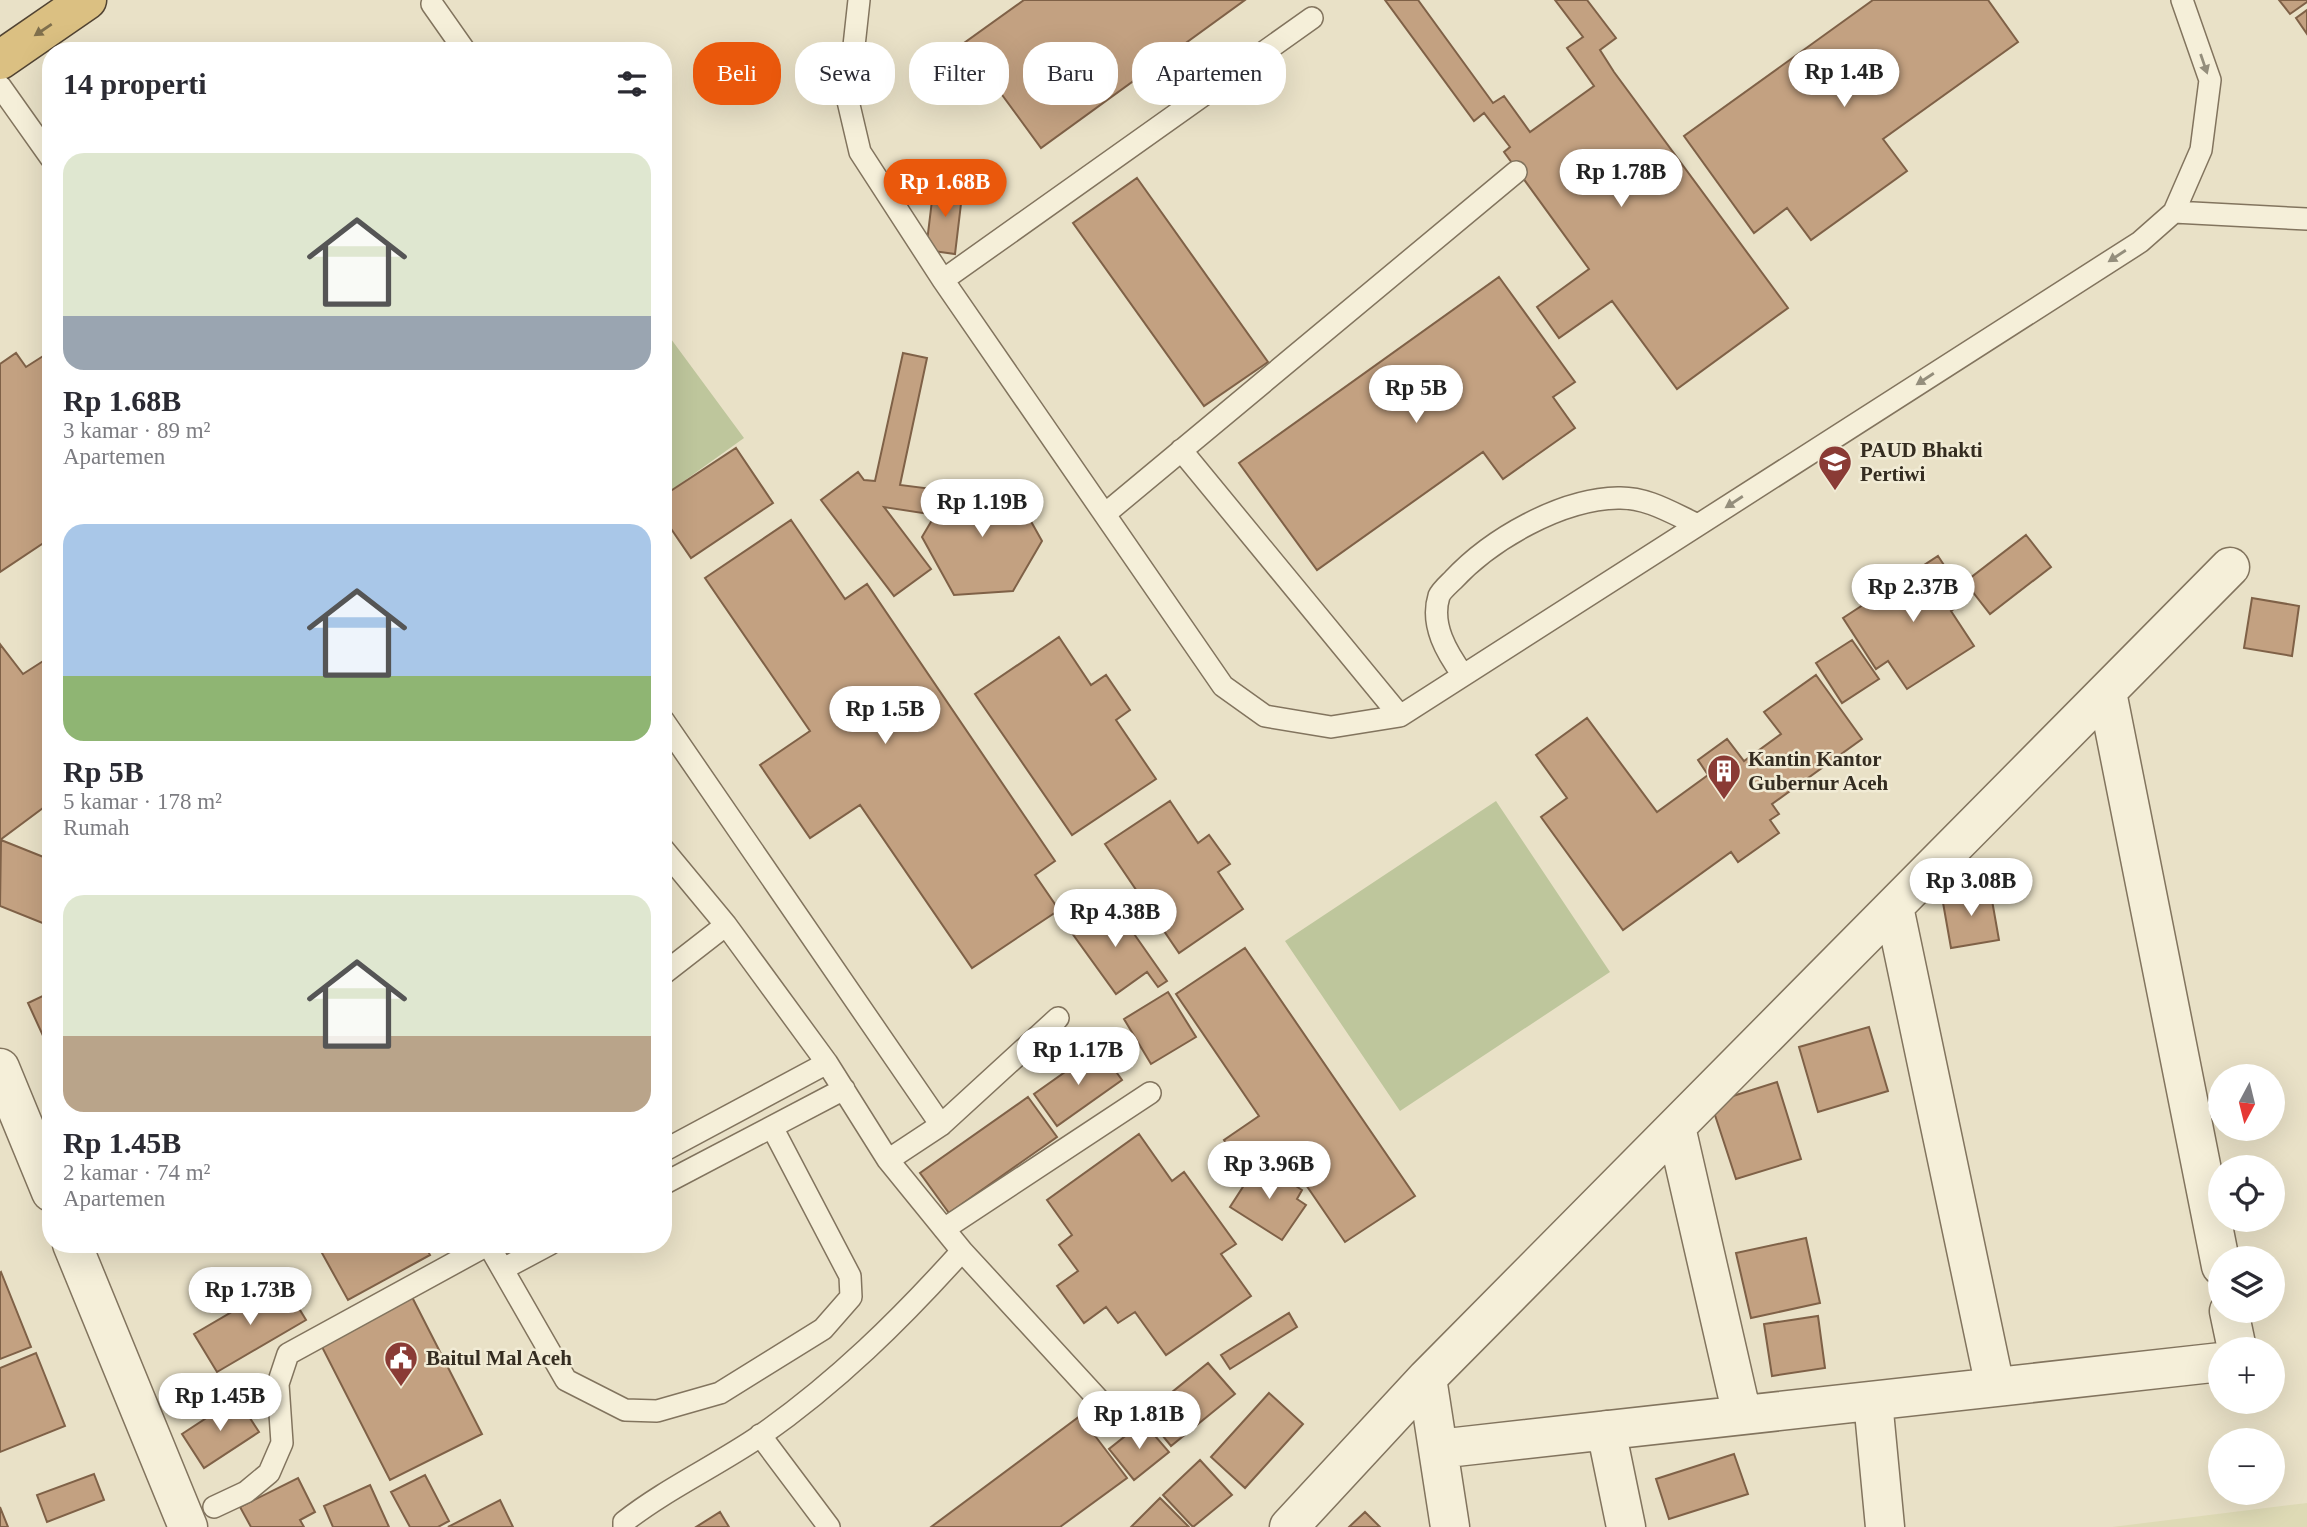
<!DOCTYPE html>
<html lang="id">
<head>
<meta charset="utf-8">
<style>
	body { margin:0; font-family:"Times New Roman",serif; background:#f2f2f3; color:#2b2b33; height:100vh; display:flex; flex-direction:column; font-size:26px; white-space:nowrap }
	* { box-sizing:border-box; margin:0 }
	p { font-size:23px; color:#7c7c81 }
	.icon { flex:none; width:38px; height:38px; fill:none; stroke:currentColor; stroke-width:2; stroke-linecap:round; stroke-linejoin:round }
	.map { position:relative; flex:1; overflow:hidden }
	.sheet { position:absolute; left:42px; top:42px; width:630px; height:1211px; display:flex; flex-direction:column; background:#fff; border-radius:28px; box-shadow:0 7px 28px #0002 }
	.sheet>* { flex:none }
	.guide { position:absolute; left:693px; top:42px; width:665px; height:63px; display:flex; gap:14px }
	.needle { width:46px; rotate:187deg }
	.controls { position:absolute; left:2208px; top:1064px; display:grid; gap:14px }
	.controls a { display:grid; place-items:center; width:77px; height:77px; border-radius:50%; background:#fff; box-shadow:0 7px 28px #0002; font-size:35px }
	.price { position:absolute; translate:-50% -60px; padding:0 16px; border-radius:24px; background:#fff; color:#222; font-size:23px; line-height:46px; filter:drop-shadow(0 2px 4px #0008) }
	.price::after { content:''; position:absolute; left:50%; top:42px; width:21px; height:16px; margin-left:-10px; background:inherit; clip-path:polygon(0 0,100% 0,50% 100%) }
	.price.selected { background:#ea580c; color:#fff }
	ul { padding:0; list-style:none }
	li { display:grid; align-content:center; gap:14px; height:371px; padding:0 21px }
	li span { display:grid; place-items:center; height:217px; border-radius:21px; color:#555 }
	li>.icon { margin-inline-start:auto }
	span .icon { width:126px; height:126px; fill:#fffc; stroke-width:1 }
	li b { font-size:30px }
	h2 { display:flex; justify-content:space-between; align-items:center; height:84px; padding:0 21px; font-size:30px }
	.chip { padding:0 24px; border-radius:28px; background:#fff; box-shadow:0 7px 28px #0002; font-size:24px; line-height:63px }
	.chip.selected { background:#ea580c; color:#fff }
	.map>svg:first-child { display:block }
	.farmland { fill:#dedab5 }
	.green { fill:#bec69c }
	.building { fill:#c3a181; stroke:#7f6147; stroke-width:2 }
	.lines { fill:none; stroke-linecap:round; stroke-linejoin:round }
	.service-casing { stroke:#82745e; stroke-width:24 }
	.minor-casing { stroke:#82745e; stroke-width:41 }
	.trunk-casing { stroke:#514332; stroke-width:41 }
	.service { stroke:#f5efd9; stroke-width:21 }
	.minor { stroke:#f5efd9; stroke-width:38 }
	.trunk { stroke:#dbc082; stroke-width:38 }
	.oneway { fill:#7f6f4c }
	.oneway2 { fill:#948e7c }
	.labels { text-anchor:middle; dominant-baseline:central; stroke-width:5; stroke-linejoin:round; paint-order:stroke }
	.poi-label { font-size:21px; font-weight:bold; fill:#342c20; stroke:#f1ebd5; text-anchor:start }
</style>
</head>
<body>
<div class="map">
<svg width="2307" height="1527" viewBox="0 0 2307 1527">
	<rect width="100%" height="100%" fill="#e9e1c7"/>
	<!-- farmland -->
	<path class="farmland" d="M2307,1503V1527H2112Z"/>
	<!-- green -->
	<path class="green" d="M671,339L744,438L663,496V345Z
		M1496,801L1610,972L1400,1111L1285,941Z"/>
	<!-- building -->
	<path class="building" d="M1024,0H1245L1041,148L964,43Z
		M1385,0H1418L1493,103L1504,96L1530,132L1594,86L1567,48L1583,37L1555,0H1587L1616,38L1600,50L1614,72L1788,308L1677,389L1612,301L1559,338L1537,307L1589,269L1504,152L1510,147L1484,113L1474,121Z
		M1873,0H1988L2018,42L1883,139L1907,171L1811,240L1787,208L1754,233L1684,136Z
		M2279,0H2307V2L2290,14Z
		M2307,10V34L2296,18Z
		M1137,178L1268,362L1204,406L1073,223Z
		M934,184L963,187L955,254L926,250Z
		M1499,277L1575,382L1553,397L1575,428L1503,479L1483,452L1317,570L1239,463Z
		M51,351V538L0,572V364L16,353L26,367Z
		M903,353L927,358L900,485L948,491L935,515L884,507L931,569L894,596L821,500L858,472L864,480L875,481Z
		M736,448L773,503L691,558L663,517V496Z
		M1010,484L1042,541L1013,591L954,595L922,537L951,488Z
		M791,520L845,599L867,584L1055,861L1035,875L1059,910L972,968L860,805L810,838L760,765L810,731L705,578Z
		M2026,535L2051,567L1990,614L1965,582Z
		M1938,556L1967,600L1951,611L1974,646L1907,689L1888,661L1876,669L1843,618Z
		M2252,598L2299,606L2292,656L2244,648Z
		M1059,637L1091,685L1106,675L1130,710L1116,720L1156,779L1072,835L975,694Z
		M1852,640L1879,679L1842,703L1816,663Z
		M0,644L23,674L51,656V802L0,840Z
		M1816,675L1862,739L1772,804L1779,814L1770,820L1779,833L1738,862L1731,852L1623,930L1541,817L1567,798L1536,755L1587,718L1657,812L1708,775L1698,760L1727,739L1744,761L1781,734L1764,712Z
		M1170,801L1198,843L1209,835L1230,864L1218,872L1243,909L1179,953L1105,844Z
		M1,840L51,860L50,926L0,906Z
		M1990,889L1999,940L1951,948L1942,897Z
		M1111,901L1167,981L1158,987L1147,972L1116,994L1069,929Z
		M1245,948L1415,1196L1345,1242L1278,1144L1243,1168L1224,1140L1259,1116L1176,994Z
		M51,992V1035L44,1038L28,1003Z
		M1168,992L1196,1037L1151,1064L1124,1019Z
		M1869,1027L1888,1091L1818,1112L1799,1047Z
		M1099,1048L1122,1080L1057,1126L1034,1094Z
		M1777,1082L1801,1159L1736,1179L1711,1103Z
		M1028,1097L1057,1137L949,1213L920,1173Z
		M1139,1134L1172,1181L1184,1172L1236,1244L1221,1254L1251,1296L1166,1355L1135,1312L1118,1323L1106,1307L1084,1323L1057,1286L1078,1271L1059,1245L1072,1235L1047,1200Z
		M1259,1162L1302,1190L1297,1199L1306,1205L1282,1240L1230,1207Z
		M1806,1238L1820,1303L1751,1318L1736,1253Z
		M317,1244H424L430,1255L348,1300Z
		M1,1272L31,1347L0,1359V1273Z
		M283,1282L306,1320L217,1372L194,1334Z
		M412,1297L482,1434L390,1480L320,1343Z
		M1289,1313L1297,1327L1230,1369L1221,1355Z
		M1818,1316L1825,1368L1772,1376L1764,1324Z
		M36,1353L65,1426L0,1452V1368Z
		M1208,1363L1235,1394L1171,1446L1145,1414Z
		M1269,1393L1303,1424L1245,1488L1211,1457Z
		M237,1398L259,1432L204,1468L182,1434Z
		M1080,1416L1127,1478L1060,1527H931Z
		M1143,1422L1169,1452L1134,1480L1109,1449Z
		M1734,1454L1748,1494L1669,1519L1656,1479Z
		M1200,1460L1232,1495L1193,1527L1163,1495Z
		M94,1474L104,1500L47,1522L37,1495Z
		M425,1475L449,1521L438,1527H410L391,1492Z
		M298,1478L315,1512L300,1520L304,1527H251L240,1507Z
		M370,1485L389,1527H333L324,1506Z
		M1160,1498L1189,1527H1131Z
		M500,1500L513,1527H448Z
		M0,1507L8,1527H0Z
		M720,1512L729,1527H696Z
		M1365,1512L1380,1527H1349Z"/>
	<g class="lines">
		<!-- service casing -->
		<g class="service-casing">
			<path id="service" d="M859,0L848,101L860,152L943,280L1223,686L1265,716L1331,727L1400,716L2140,242L2174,212L2201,150L2210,80L2182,0
				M432,4L465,51
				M0,86L51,158
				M2174,212L2307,219
				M943,280L1312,18
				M1181,450L1400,716
				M1105,514L1516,172
				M1463,675C1447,653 1430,625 1439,596C1441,591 1449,584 1453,580C1491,539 1561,499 1618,498C1647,497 1672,513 1698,525
				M663,720L941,1125
				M663,974L726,925
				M663,1151L827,1063
				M888,1160L941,1125L1058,1018
				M663,1184L844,1089
				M944,1229L1150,1093
				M488,1244L566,1380L625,1410L657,1411L720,1393L823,1329L851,1297L850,1276L772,1127
				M962,1251L1121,1424
				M503,1269L550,1244
				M760,1435L829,1527
				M214,1507L246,1492L269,1473L282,1443L278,1384L288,1354L489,1244
				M624,1527V1522C666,1489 716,1466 760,1436C836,1383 900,1320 962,1251L888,1160L827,1063L726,925L663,849"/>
		</g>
		<!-- minor casing -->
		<g class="minor-casing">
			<path id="minor" d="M2107,692L2221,1266
				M1894,907L1995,1387
				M0,1068L51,1192
				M1676,1127L1742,1415
				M72,1244L188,1527
				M2229,1311L2237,1349
				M1427,1378L1450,1527
				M1873,1401L1885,1527
				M1606,1430L1626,1527
				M1438,1449L2221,1362
				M1289,1527L1427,1378L2230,567"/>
		</g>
		<!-- trunk casing -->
		<g class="trunk-casing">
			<path id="trunk" d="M0,60L87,0"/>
		</g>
		<!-- service -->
		<use href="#service" class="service"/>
		<!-- minor -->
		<use href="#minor" class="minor"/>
		<!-- trunk -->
		<use href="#trunk" class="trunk"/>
	</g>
	<!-- one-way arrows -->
	<defs><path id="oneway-solid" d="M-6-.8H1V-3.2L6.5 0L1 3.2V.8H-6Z" transform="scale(1.75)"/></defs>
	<use class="oneway" href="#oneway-solid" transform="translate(43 30) rotate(146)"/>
	<g class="oneway2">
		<use href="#oneway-solid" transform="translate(2204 64) rotate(71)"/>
		<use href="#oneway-solid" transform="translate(2117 256) rotate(147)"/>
		<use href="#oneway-solid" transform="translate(1925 379) rotate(147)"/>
		<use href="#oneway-solid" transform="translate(1734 502) rotate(147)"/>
	</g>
	<!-- icons -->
	<defs>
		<g id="school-pin" transform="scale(1.75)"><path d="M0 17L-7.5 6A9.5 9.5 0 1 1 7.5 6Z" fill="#8a3b35" stroke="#f1ebd5"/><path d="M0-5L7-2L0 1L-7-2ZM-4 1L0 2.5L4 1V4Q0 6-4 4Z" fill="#fff"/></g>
		<g id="building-pin" transform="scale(1.75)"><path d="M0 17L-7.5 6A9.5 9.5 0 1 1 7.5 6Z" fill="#8a3b35" stroke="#f1ebd5"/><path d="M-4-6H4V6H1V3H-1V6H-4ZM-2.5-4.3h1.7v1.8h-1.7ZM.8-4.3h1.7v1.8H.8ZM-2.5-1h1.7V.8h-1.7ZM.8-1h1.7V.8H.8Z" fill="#fff"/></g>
		<g id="civic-pin" transform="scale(1.75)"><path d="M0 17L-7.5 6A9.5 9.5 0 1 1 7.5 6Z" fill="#8a3b35" stroke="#f1ebd5"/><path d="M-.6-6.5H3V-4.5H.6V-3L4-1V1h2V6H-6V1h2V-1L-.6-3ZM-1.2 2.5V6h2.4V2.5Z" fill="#fff"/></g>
	</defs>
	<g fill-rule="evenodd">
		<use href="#school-pin" x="1835" y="462"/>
		<use href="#building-pin" x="1724" y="771"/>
		<use href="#civic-pin" x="401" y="1358"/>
	</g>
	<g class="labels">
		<!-- poi labels -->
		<g class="poi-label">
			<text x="1860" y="450">PAUD Bhakti<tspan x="1860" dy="24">Pertiwi</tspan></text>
			<text x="1748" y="759">Kantin Kantor<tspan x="1748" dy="24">Gubernur Aceh</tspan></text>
			<text x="426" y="1358">Baitul Mal Aceh</text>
		</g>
	</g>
</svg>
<div class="controls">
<a><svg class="needle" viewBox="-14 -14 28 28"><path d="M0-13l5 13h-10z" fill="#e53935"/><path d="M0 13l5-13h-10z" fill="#7c7c81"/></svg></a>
<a><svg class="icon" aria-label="locate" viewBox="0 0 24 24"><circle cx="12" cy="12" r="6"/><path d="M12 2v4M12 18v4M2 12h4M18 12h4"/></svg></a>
<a><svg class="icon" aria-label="layers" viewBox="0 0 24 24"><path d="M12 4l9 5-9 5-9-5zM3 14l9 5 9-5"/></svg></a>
<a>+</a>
<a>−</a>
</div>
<b class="price" style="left:1844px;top:109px">Rp 1.4B</b>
<b class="price" style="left:1621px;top:209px">Rp 1.78B</b>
<b class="price selected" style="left:945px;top:219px">Rp 1.68B</b>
<b class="price" style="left:1416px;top:425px">Rp 5B</b>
<b class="price" style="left:982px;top:539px">Rp 1.19B</b>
<b class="price" style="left:1913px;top:624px">Rp 2.37B</b>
<b class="price" style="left:885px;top:746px">Rp 1.5B</b>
<b class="price" style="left:1971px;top:918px">Rp 3.08B</b>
<b class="price" style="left:1115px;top:949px">Rp 4.38B</b>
<b class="price" style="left:1078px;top:1087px">Rp 1.17B</b>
<b class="price" style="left:1269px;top:1201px">Rp 3.96B</b>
<b class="price" style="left:250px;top:1327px">Rp 1.73B</b>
<b class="price" style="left:220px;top:1433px">Rp 1.45B</b>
<b class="price" style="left:1139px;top:1451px">Rp 1.81B</b>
<div class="guide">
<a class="chip selected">Beli</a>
<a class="chip">Sewa</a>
<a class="chip">Filter</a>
<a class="chip">Baru</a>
<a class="chip">Apartemen</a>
</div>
<section class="sheet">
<h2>14 properti<svg class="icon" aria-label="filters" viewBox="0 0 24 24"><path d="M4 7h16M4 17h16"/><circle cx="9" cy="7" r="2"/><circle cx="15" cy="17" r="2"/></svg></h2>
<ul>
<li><span style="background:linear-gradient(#dfe7d0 75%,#9aa5b1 0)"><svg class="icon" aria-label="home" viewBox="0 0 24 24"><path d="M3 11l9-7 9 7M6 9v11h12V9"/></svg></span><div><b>Rp 1.68B</b><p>3 kamar · 89 m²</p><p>Apartemen</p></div></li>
<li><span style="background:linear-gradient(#a9c7e8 70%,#8fb573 0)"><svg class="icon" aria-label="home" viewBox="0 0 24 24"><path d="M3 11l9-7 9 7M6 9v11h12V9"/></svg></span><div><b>Rp 5B</b><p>5 kamar · 178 m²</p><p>Rumah</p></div></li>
<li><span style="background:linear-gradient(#dfe7d0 65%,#b9a48a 0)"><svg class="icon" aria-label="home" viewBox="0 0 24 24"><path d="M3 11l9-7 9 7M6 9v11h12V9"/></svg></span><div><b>Rp 1.45B</b><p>2 kamar · 74 m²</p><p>Apartemen</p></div></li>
</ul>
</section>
</div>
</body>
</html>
